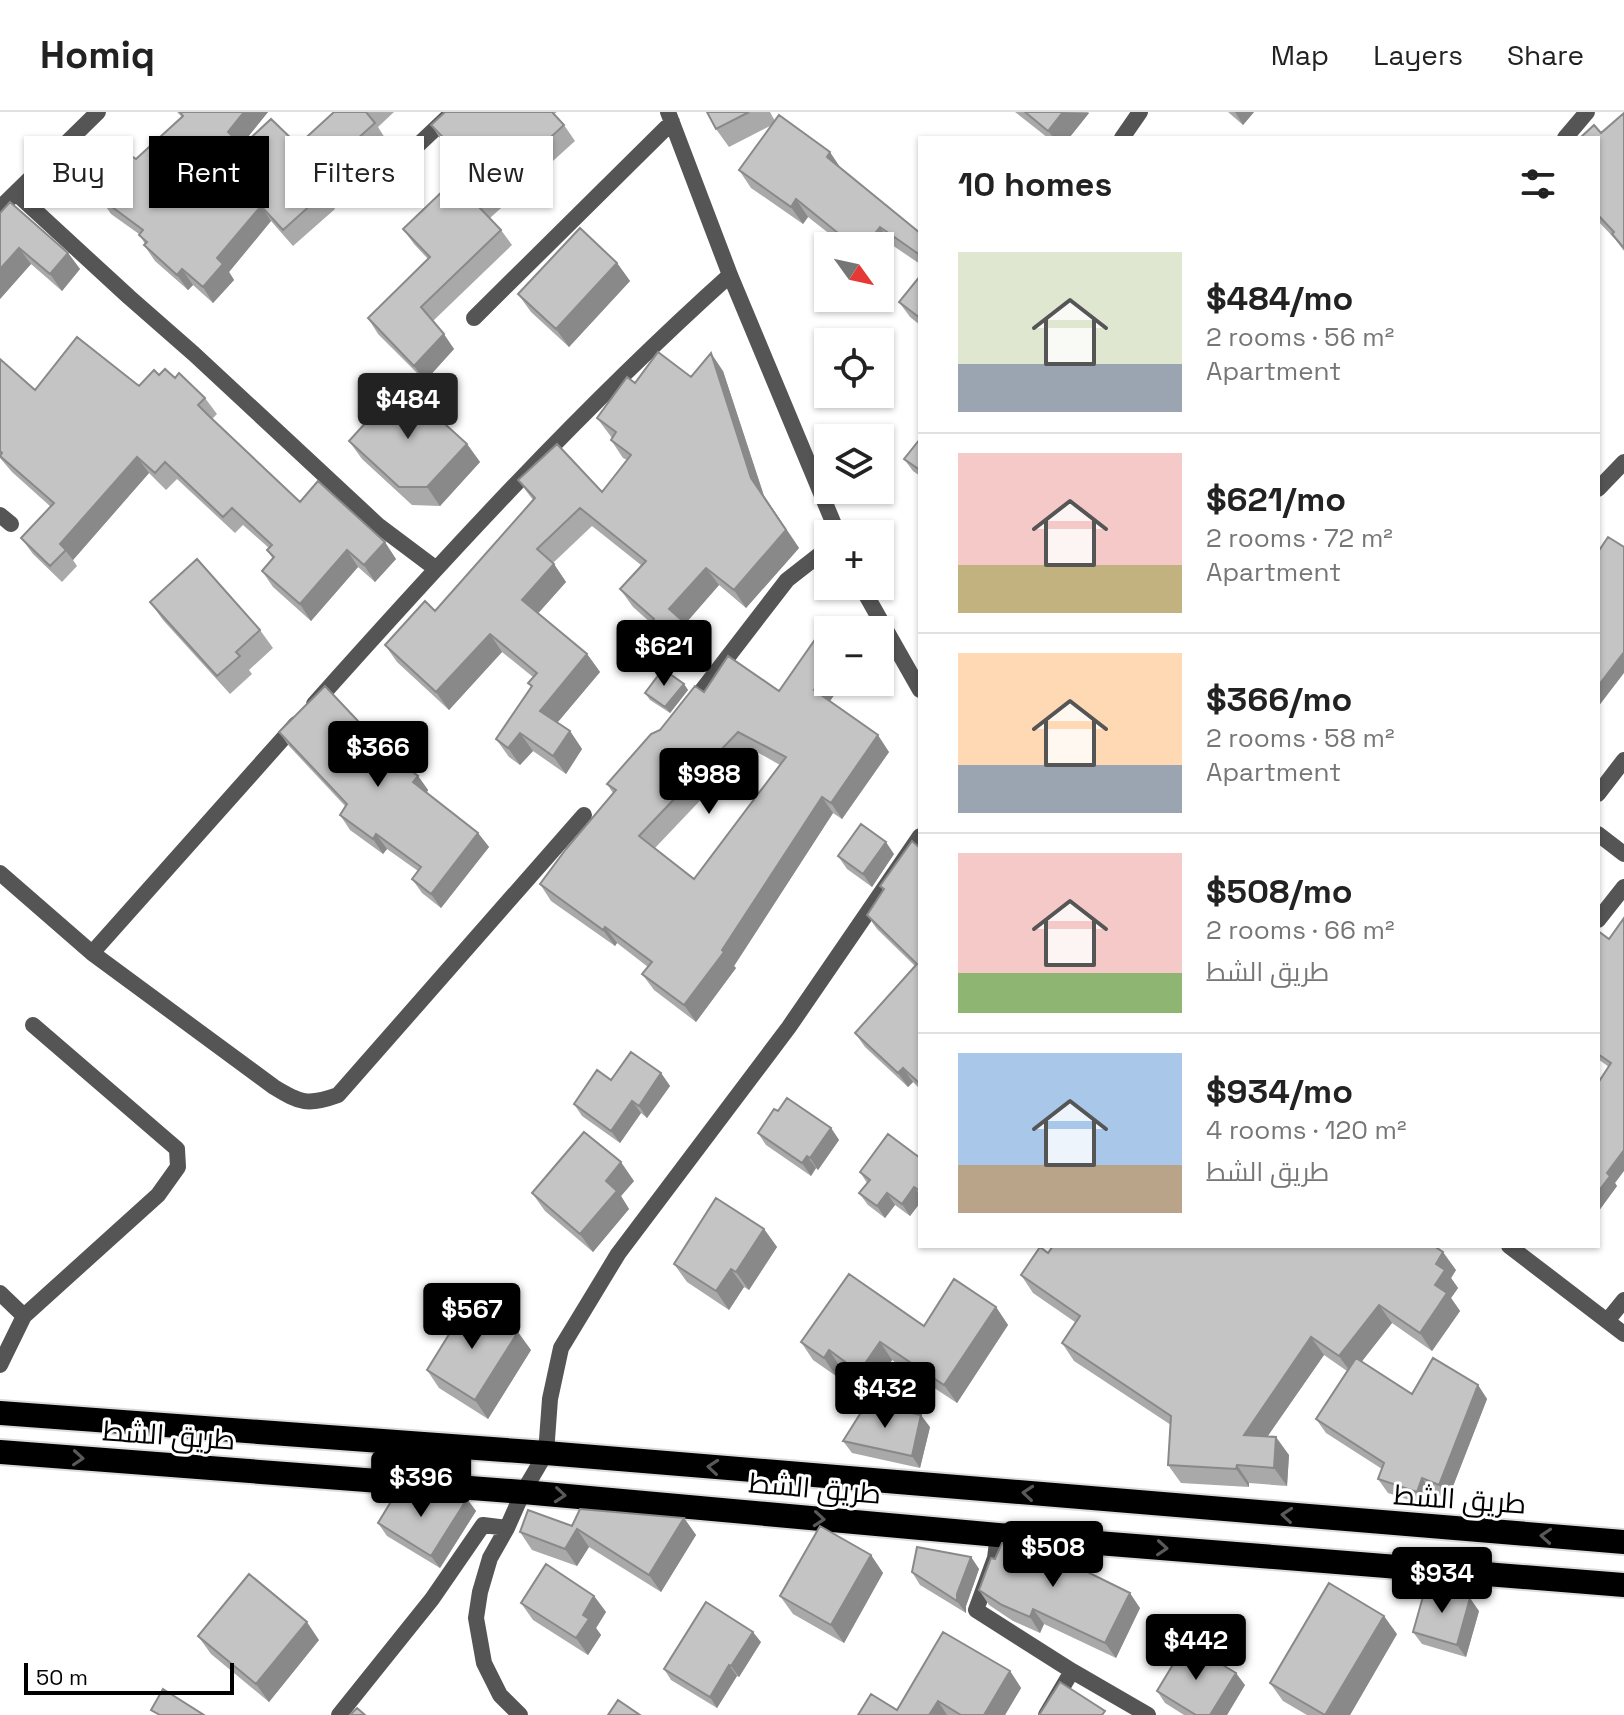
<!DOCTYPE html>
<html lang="en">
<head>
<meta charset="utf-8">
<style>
	body { margin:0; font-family:"Space Grotesk",Cairo,sans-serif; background:#f6f6f6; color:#222; height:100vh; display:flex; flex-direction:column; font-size:30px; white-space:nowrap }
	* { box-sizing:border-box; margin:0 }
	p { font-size:26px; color:#767676 }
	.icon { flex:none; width:44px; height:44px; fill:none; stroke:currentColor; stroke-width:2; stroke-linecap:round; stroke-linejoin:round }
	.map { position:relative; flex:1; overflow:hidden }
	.side { position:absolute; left:918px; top:24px; width:682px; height:1112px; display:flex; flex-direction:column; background:#fff; border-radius:0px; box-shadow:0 2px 6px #0004 }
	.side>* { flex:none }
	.hud { position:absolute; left:24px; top:24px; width:760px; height:72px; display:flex; gap:16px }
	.needle { width:52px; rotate:123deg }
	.tools { position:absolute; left:814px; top:120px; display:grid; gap:16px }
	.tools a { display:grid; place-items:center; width:80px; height:80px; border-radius:0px; background:#fff; box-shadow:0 2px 6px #0004; font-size:40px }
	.scale { position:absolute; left:24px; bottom:20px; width:210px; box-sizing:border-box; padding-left:8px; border:4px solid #000; border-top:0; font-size:22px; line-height:28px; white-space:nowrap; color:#000; -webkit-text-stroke:6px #fff; paint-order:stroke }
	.price { position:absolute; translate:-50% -68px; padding:0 18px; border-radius:8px; background:#000; color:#fff; font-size:26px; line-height:52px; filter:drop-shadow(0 2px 4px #0008) }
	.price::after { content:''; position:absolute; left:50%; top:48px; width:24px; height:18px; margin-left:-12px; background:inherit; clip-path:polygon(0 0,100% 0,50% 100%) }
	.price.on { background:#222; color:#fff }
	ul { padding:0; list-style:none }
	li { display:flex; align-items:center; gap:24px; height:200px; padding:0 40px }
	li+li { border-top:2px solid #e0e0e0 }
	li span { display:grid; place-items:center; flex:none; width:224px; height:160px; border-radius:0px; color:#555 }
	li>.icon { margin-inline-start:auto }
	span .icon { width:96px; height:96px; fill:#fffc; stroke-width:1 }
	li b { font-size:34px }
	h2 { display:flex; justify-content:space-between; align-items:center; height:96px; padding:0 40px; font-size:34px }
	.chip { padding:0 28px; border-radius:0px; background:#fff; box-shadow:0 2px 6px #0004; font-size:28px; line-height:72px }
	.chip.on { background:#000; color:#fff }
	header { display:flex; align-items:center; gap:48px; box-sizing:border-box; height:112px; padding:0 40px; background:#fff; border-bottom:2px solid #e0e0e0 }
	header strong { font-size:38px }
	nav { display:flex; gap:44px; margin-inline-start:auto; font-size:28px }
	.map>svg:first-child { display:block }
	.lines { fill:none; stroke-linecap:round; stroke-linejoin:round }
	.highway-casing { stroke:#dbdbdb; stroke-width:28 }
	.street { stroke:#555; stroke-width:16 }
	.highway { stroke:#000; stroke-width:24 }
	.wall { fill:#a9a9a9; fill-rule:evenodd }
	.shaded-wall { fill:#898989 }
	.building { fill:#c4c4c4; stroke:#898989; stroke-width:2; fill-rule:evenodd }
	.oneway { stroke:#595959 }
	.labels { text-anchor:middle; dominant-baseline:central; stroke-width:6; stroke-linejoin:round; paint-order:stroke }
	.street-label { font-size:28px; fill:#000; stroke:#fff }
</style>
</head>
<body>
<header>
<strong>Homiq</strong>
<nav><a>Map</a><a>Layers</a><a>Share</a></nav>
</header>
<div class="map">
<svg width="1624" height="1603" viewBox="0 0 1624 1603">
	<rect width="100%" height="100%" fill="#fff"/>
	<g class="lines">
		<!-- highway casing -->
		<g class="highway-casing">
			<path id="highway" d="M0,1301L546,1341L1624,1430
				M0,1340L523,1380L998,1423L1624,1473"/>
		</g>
		<!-- street -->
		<path class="street" d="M668,0L730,163L838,422
			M1122,26L1140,0
			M1565,26L1587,0
			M17,82L129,185L194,242L379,414L435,456
			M363,85L453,0
			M0,96L98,0
			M474,206L672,10
			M1598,377L1624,350
			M0,403L11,412
			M861,474L920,578
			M314,592C447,443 582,296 730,163
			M690,594L787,468L828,436
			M1598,682L1624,648
			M1598,722L1624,742
			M0,761L92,841L274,975C300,991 308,994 338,983L584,703
			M1598,808L1624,775
			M92,841L296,612
			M1509,1134L1624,1222
			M0,1181L24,1204
			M1607,1209L1624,1188
			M0,1253L24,1204L158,1083L178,1055L177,1037L33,913
			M998,1423L995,1446L976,1498L1072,1559L1046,1603
			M1072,1559L1148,1603
			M339,1603L432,1487L483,1413L507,1416
			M520,1603L500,1583L484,1551L476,1506L480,1480L490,1446L507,1416L523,1380L546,1341L550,1287L561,1236L618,1142L789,915L920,724"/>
		<!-- highway -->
		<use href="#highway" class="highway"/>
	</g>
	<!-- wall -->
	<path class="wall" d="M177,0H268L241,33L242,34L298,33L334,0H394L378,15L385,26L368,43L374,52L332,92L335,97L293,134L271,109L229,160L234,168L213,191L193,173L188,178L155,149L144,133L145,132L139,122L111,102L100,86L106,79L98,73L88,58L119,46L136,47L182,5Z
		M445,0H557L554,2L564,13L575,29L490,106L501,118L512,133L433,209L454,237L425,269L378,222L368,206L428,147L414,132L403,117L468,55L442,29L431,13Z
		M707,0H770L775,9L841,56L920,121V152L892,133L880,148V134H845L808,105L803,112L751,76L739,58L772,13L729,35L716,17Z
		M1015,0H1088L1089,1L1069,26H1048Z
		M1228,0H1254L1243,13Z
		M1624,1V139L1615,127L1598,109V26L1601,21Z
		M0,101L68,141L80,157L62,179L31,152L0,187Z
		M617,151L630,169L569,235L531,200L518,182Z
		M920,164V213L910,205L899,190Z
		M0,247L35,278L139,274L159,263L175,266L205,286L217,302L212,307L300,390L396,447L375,470L358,455L311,509L273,475L262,459L273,447L267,438L269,436L243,413L235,421L177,367L166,378L149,361L73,448L77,454L62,470L33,442L21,426L51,395L12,360L0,346Z
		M723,259L764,384L799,436L746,496L719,473L685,512L697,529L677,554L657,537L645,519L651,511L633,495L620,477L641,453L592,414L553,451L566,470L538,501L587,542L600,560L557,611L570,619L582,637L566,662L533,639L520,653L509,645L496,627L531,575L528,571L533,565L502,540L449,598L397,550L385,533L435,499L533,388L518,368L602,380L627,348L623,346L611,328L612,326L597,306L635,271L691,265Z
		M920,327V364L913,359L904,347Z
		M349,329L467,332L480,350L440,394L412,393L362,347Z
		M150,490L260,518L273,536L249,558L252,562L230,582L163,508Z
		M828,570H843L830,589L889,640L842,707L833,701L734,854L736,856L696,910L654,878L642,862L648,855L617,831L615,834L551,789L540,772L613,681L607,672L660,618L704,580L779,579ZM750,636L780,653L694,767L655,736Z
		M684,572L688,578L670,601L650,588L645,581Z
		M279,620L389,642L418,664L428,678L427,681L478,721L489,735L441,796L422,781L412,767L418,759L387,737L383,742L350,718L340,703L346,695L289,634Z
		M920,736V977L913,970L908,975L865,935L855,921L915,854L877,817L867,803L883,778L880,774Z
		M894,742L872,775L847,757L838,744Z
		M1598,819L1609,827L1615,1071L1617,1074L1598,1100L1609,955L1598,947Z
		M661,961L670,974L647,1006L641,1001L620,1031L582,1004L574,992Z
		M778,999L831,1016L839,1028L818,1058L816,1056L811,1064L766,1033L758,1021Z
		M920,1046V1091L910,1104L895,1093L885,1106L868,1093L859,1081L867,1071L860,1060Z
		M634,1069L621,1084L629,1097L593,1140L545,1099L532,1081Z
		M764,1117L777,1135L749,1178L744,1175L729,1198L687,1170L674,1152Z
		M1048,1141L1456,1158L1451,1166L1458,1176L1451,1186L1460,1199L1432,1239L1392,1211L1362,1249L1412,1282L1478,1273L1487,1287L1448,1387L1432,1380L1427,1394L1388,1381L1378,1367L1382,1357L1326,1321L1316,1307L1347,1259L1324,1243L1267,1325L1289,1343L1287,1374L1249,1371V1375L1181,1371L1168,1353L1171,1313L1074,1249L1062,1231L1075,1210L1033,1181L1021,1163Z
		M996,1195L1008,1213L957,1291L892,1248L872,1278L841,1256L836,1264L813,1248L801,1230L924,1214Z
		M531,1238L488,1307L439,1276L427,1258Z
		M930,1315L920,1356L852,1341L843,1329Z
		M467,1387L476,1399L440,1456L387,1424L378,1411Z
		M684,1406L696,1423L661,1480L589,1435L577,1454L532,1438L520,1420L572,1414Z
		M871,1443L883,1461L844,1531L793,1502L780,1484Z
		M971,1445L979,1457L966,1494V1501L920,1473L912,1460Z
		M1074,1454L1140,1496L1116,1546L1044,1512L1040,1521L1013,1509L989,1493L979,1478Z
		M594,1484L606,1500L596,1516L601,1523L588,1543L533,1508L521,1491Z
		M1479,1499L1466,1545L1422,1532L1413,1520Z
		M1397,1522L1350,1603H1307L1283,1589L1270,1571Z
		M198,1524L319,1528L269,1590L211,1542Z
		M761,1530L739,1565L737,1564L717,1596L671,1568L664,1557Z
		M1010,1559L1021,1576L1005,1603H858L897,1598Z
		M1245,1573L1227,1603H1184L1165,1591L1157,1579Z"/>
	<!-- shaded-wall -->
	<path class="shaded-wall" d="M244,0H268L239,36L228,20Z
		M1063,0L1089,1L1069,26H1054L1048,19Z
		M1235,0H1254L1243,13Z
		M830,40L842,58L827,45Z
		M796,87L808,105L803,112L791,95Z
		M261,94L271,109L229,160L234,168L213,191L203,175L217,146Z
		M880,115L892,133L880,148V134H865Z
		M19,136L31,152L0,187V157Z
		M68,141L80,157L62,179L50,162Z
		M617,151L630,169L569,235L556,217Z
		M182,157L193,173L188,178L177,163Z
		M444,222L454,237L425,269L414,254Z
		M711,241L723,259L764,384L799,436L746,496L734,478L751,366Z
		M467,332L480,350L440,394L427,375Z
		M137,345L149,361L73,448L60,432Z
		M385,430L396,447L375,470L364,453Z
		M347,438L358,455L311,509L300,492Z
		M554,452L566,470L534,506L522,488Z
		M706,456L719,473L685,512L697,529L677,554L665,536L669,497Z
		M490,522L502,540L449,598L436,580Z
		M1624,540V561L1598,595V574Z
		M587,542L600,560L552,617L540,599Z
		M828,559V570H843L826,595L814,578Z
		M684,572L688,578L670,601L665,595Z
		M570,619L582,637L566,662L553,644Z
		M520,621L533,639L520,653L508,636Z
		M878,623L889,640L842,707L831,691Z
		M418,664L428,678L424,685L413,670Z
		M822,685L833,701L734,854L736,856L696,910L684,893L722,838Z
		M478,721L489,735L441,796L431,782Z
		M376,722L387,737L383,742L373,727Z
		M886,730L894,742L872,775L863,762Z
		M605,815L617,831L615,834L603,818Z
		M903,956L913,970L908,975L898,961Z
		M661,961L670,974L647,1006L639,994Z
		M632,989L641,1001L620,1031L611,1019Z
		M831,1016L839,1028L818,1058L810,1046Z
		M1624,1038V1059L1615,1071L1617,1074L1598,1100V1080L1607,1061Z
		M807,1044L816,1056L811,1064L802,1051Z
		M621,1050L634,1069L621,1084L629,1097L593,1140L580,1122L606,1069Z
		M914,1075L920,1083V1091L910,1104L902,1092Z
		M887,1081L895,1093L885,1106L877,1094Z
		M764,1117L777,1135L749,1178L736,1160Z
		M1443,1140L1456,1158L1451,1166L1458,1176L1451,1186L1460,1199L1432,1239L1420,1221L1435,1173L1436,1152Z
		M731,1157L744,1175L729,1198L716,1179Z
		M1379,1193L1392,1211L1352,1262L1339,1244Z
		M996,1195L1008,1213L957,1291L944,1273Z
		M518,1220L531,1238L488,1307L475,1288Z
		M1311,1225L1324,1243L1256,1341L1244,1323Z
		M880,1230L892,1248L872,1278L859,1260Z
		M829,1238L841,1256L836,1264L824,1246Z
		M1478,1273L1487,1287L1448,1387L1439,1373Z
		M921,1303L930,1315L920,1356L912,1344Z
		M1276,1325L1289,1343L1287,1374L1274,1356Z
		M1237,1353L1249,1371V1375L1236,1357Z
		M1422,1366L1432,1380L1427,1394L1417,1380Z
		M467,1387L476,1399L440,1456L431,1444Z
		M684,1406L696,1423L661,1480L649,1463Z
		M577,1417L589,1435L577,1454L565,1437Z
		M1064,1438L1074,1454L1063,1448Z
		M871,1443L883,1461L844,1531L831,1513Z
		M971,1445L979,1457L966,1494V1501L957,1489V1482Z
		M1130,1481L1140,1496L1116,1546L1105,1531Z
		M594,1484L606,1500L596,1516L601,1523L588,1543L576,1526L583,1503Z
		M1470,1486L1479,1499L1466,1545L1457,1533Z
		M1033,1497L1044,1512L1040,1521L1030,1505Z
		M1384,1504L1397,1522L1350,1603H1326Z
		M307,1510L319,1528L269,1590L256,1572Z
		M753,1520L761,1530L739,1565L731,1554Z
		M729,1553L737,1564L717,1596L710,1585Z
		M1010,1559L1021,1576L1005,1603H984Z
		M1236,1561L1245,1573L1227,1603H1210Z
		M938,1589L947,1603H929Z"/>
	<!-- building -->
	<path class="building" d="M180,0H244L228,20L242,34L271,7L298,33L334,0H366L375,11L356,28L364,36L320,77L324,81L283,118L261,94L217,146L223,152L203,175L182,157L177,163L144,133L147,130L139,123L143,118L100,86L109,73L88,58L104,35L119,46L124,39L136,47L183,4Z
		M445,0H552L564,13L477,93L501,118L421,195L444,222L414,254L368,206L430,145L403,117L470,53L431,13Z
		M707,0H749L716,17Z
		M1025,0H1063L1048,19Z
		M1624,1V136L1612,122L1614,120L1598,103V26H1580L1594,13L1601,21Z
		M779,3L830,40L827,45L920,121V143L880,115L865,134H854L796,87L791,95L739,58Z
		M10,90L68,141L50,162L19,136L0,157V101Z
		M580,116L617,151L556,217L518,182Z
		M920,164V206L899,190Z
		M77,225L139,274L154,258L159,263L165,257L175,266L179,261L205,286L198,293L209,304L300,390L318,369L385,430L364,453L347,438L300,492L262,459L274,445L267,438L272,433L232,396L223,405L165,350L155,361L137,345L60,432L66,438L50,454L21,426L54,391L0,344L2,341L0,339V247L35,278Z
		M658,240L691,265L711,241L751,366L786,418L734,478L706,456L669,497L685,511L665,536L645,519L654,507L620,477L646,449L580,396L537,437L554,452L522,488L587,542L540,599L570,619L553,644L520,621L508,636L496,627L532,574L528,571L537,561L490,522L436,580L385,533L425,489L435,499L535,386L518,368L557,332L602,380L631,343L611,328L616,320L597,306L627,265L635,271Z
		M401,272L467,332L427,375H399L349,329Z
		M920,327V358L904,347Z
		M1608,425L1624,435V540L1598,574V440Z
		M197,447L260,518L236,540L240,544L217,564L150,490Z
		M823,516L828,519V559L814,578L878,623L831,691L822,685L722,838L724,840L684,893L642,862L652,850L605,815L603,818L540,772L566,737L616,678L607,672L651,622L660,618L695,574L704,580L728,544L779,579ZM738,620L786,645L694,767L639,724Z
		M663,557L684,572L665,595L645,581Z
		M325,574L389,642L418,664L413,670L478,721L431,782L412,767L421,755L376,722L373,727L340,703L347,692L279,620Z
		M861,712L886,730L863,762L838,744Z
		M912,729L920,736V972L903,956L898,961L855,921L917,852L867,803L884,777L880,774Z
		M1624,806V1038L1607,1061L1610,1064L1598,1080V971L1611,951L1598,942V819L1609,827Z
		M631,940L661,961L639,994L632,989L611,1019L574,992L597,958L611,968Z
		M787,986L831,1016L810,1046L807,1044L802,1051L758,1021L774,997L778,999Z
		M584,1020L621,1050L606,1069L617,1079L580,1122L532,1081Z
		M888,1022L920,1046V1076L919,1078L914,1075L902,1092L887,1081L877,1094L859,1081L870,1068L860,1060Z
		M716,1086L764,1117L736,1160L731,1157L716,1179L674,1152Z
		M1053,1134H1434L1443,1140L1436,1152L1445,1158L1435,1173L1447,1181L1420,1221L1379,1193L1339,1244L1311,1225L1244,1323L1276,1325L1274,1356L1237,1353L1236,1357L1168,1353L1171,1304L1062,1231L1080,1204L1021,1163L1040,1135L1048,1141Z
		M849,1162L924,1214L954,1167L996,1195L944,1273L880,1230L859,1260L829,1238L824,1246L801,1230Z
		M469,1190L518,1220L475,1288L427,1258Z
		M1356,1246L1412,1282L1433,1246L1478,1273L1439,1373L1422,1366L1417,1380L1378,1367L1384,1351L1316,1307Z
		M867,1291L921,1303L912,1344L843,1329Z
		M395,1383L467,1387L431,1444L378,1411Z
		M580,1397L684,1406L649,1463L577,1417L565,1437L520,1420L528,1398L572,1414Z
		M820,1414L871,1443L831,1513L780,1484Z
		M1002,1431L1064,1438L1063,1448L1130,1481L1105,1531L1033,1497L1030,1505L1002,1493L979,1478L991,1446L995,1447Z
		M917,1435L971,1445L957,1482V1489L912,1460Z
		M546,1452L594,1484L583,1503L589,1507L576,1526L521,1491Z
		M249,1462L307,1510L256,1572L198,1524Z
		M1329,1471L1384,1504L1325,1603L1270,1571Z
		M1426,1474L1470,1486L1457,1533L1413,1520Z
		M706,1490L753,1520L731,1554L729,1553L710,1585L664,1557Z
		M943,1520L1010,1559L984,1603H961L938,1589L929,1603H858L871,1582L897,1598Z
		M1186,1531L1236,1561L1210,1603H1196L1157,1579Z
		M1060,1570L1105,1599L1102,1603H1039Z
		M163,1577L204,1603H160L151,1598Z
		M618,1588L640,1603H608Z
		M357,1596L365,1603H350Z"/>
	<!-- one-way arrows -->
	<defs><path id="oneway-chevron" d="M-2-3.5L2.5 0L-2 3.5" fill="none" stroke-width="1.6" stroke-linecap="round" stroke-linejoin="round" transform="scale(2)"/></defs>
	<g class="oneway">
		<use href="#oneway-chevron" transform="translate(78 1346) rotate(4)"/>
		<use href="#oneway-chevron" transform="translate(713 1355) rotate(-175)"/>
		<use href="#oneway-chevron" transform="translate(1028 1381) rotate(-175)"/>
		<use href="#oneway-chevron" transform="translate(560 1383) rotate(5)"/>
		<use href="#oneway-chevron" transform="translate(1287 1403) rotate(-175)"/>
		<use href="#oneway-chevron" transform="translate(819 1407) rotate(5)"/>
		<use href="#oneway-chevron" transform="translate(1546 1424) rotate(-176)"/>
		<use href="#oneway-chevron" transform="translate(1162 1436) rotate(4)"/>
	</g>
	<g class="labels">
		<!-- street labels -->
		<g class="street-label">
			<text transform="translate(169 1323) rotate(4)">طريق الشط</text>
			<text transform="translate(815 1376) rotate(5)">طريق الشط</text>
			<text transform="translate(1460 1387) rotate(4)">طريق الشط</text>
		</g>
	</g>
</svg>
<div class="tools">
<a><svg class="needle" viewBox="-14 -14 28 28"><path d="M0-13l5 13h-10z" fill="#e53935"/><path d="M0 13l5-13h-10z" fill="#767676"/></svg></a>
<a><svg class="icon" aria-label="locate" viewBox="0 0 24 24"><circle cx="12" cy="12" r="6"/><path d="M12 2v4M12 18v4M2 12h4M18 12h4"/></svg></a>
<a><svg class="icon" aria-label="layers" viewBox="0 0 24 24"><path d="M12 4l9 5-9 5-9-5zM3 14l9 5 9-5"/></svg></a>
<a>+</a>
<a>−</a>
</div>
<div class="scale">50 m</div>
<b class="price on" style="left:408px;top:329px">$484</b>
<b class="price" style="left:664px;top:576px">$621</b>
<b class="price" style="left:378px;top:677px">$366</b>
<b class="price" style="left:709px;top:704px">$988</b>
<b class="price" style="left:472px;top:1239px">$567</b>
<b class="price" style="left:885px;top:1318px">$432</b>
<b class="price" style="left:421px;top:1407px">$396</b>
<b class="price" style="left:1053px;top:1477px">$508</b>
<b class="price" style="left:1442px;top:1503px">$934</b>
<b class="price" style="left:1196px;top:1570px">$442</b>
<div class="hud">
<a class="chip">Buy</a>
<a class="chip on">Rent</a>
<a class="chip">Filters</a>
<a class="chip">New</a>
</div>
<section class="side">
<h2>10 homes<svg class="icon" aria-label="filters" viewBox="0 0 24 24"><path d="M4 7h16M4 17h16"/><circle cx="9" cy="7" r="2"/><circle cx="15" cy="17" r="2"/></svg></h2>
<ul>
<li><span style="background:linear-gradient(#dfe7d0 70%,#9aa5b1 0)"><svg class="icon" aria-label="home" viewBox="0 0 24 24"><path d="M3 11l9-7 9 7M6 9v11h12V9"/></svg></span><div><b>$484/mo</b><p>2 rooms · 56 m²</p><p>Apartment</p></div></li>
<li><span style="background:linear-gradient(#f6c9c9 70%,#c2b280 0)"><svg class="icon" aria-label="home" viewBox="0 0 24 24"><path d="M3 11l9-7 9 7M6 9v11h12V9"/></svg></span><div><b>$621/mo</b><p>2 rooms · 72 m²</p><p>Apartment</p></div></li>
<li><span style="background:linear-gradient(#ffd9b3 70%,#9aa5b1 0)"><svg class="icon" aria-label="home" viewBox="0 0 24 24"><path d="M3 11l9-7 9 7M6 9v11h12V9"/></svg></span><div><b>$366/mo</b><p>2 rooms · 58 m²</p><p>Apartment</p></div></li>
<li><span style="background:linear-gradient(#f6c9c9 75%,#8fb573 0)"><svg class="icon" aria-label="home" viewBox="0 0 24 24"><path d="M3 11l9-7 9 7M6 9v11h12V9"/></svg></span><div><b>$508/mo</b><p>2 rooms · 66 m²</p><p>طريق الشط</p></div></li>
<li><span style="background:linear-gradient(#a9c7e8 70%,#b9a48a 0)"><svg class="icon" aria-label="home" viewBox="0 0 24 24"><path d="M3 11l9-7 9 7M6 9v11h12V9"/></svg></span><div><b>$934/mo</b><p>4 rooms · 120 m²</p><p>طريق الشط</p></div></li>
</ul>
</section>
</div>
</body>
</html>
